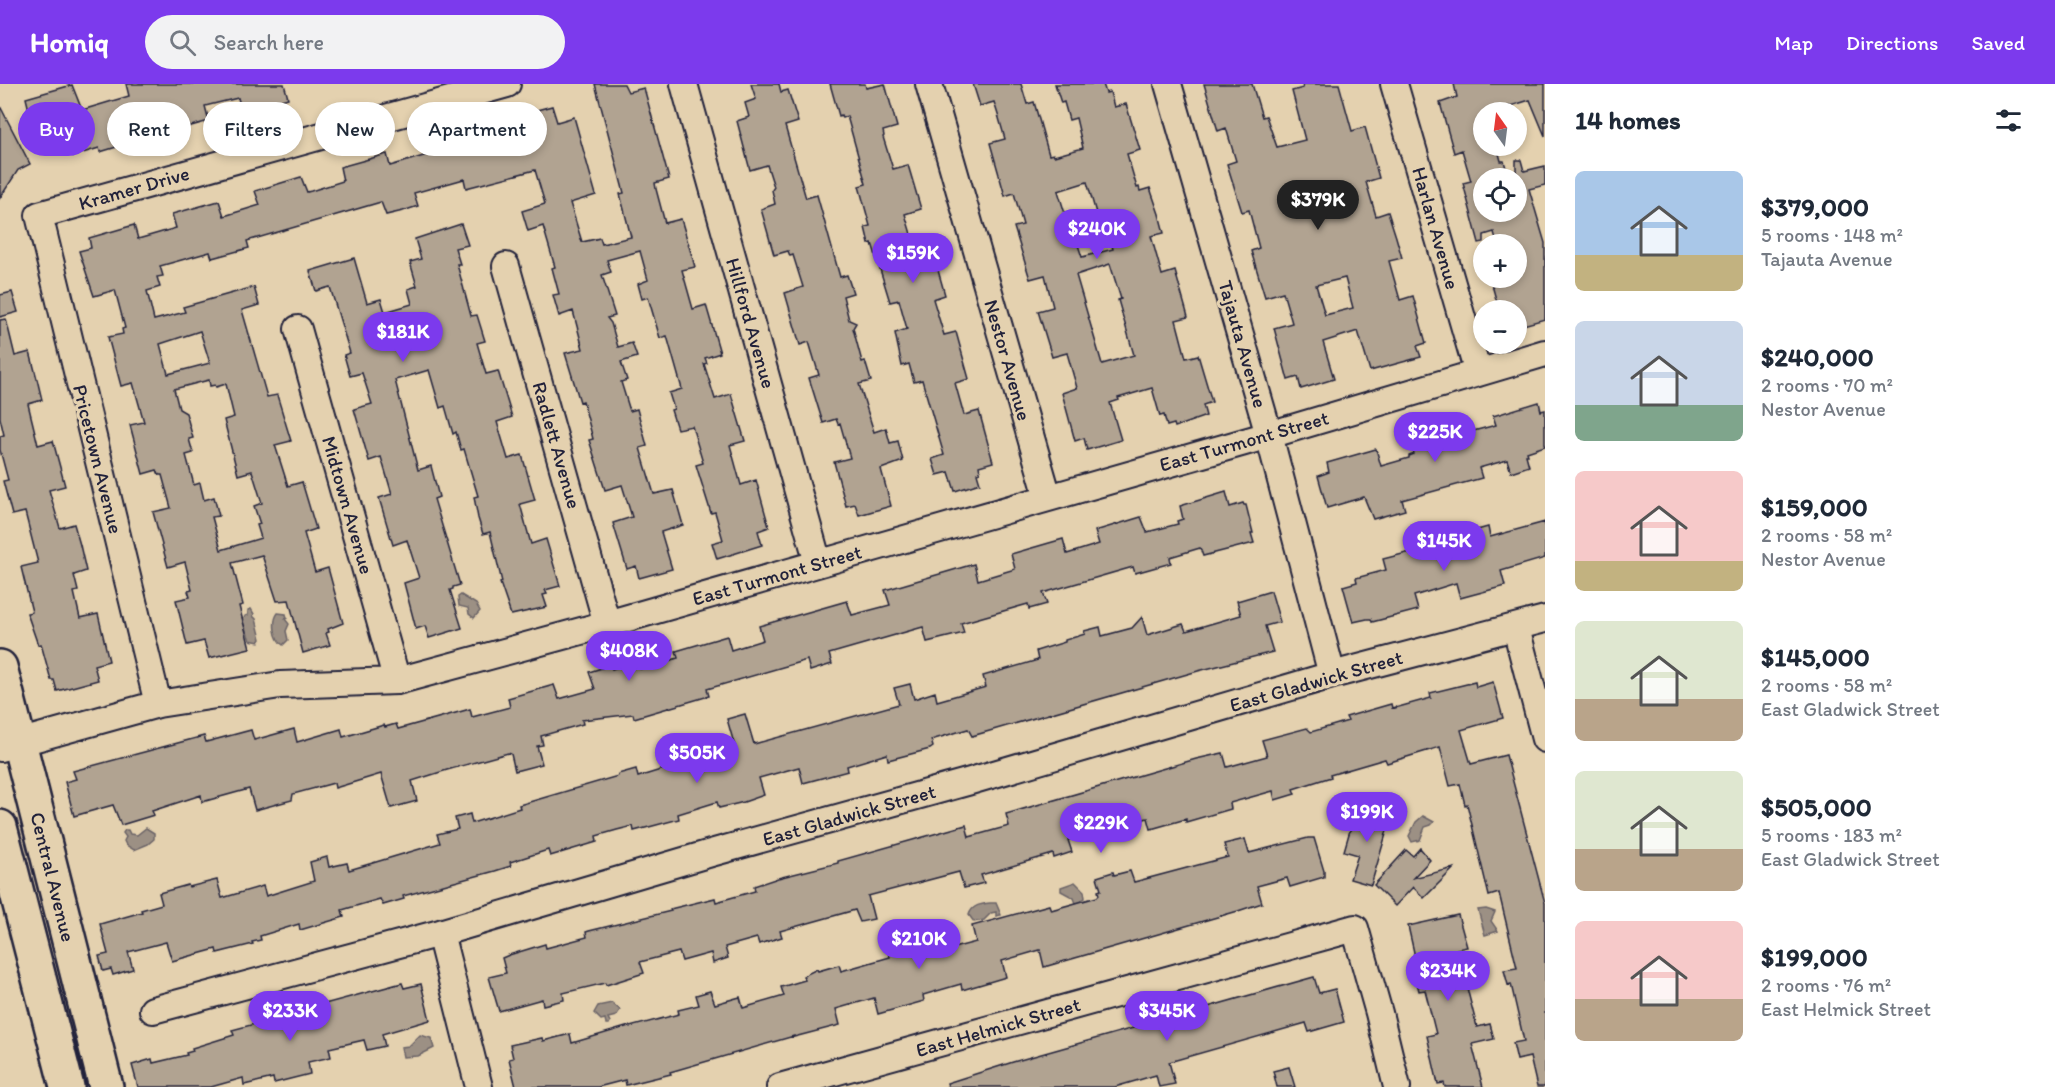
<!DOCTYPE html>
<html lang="en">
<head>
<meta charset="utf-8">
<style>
	body { margin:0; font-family:Itim,sans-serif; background:#f2f2f3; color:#1f2937; height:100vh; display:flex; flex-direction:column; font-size:22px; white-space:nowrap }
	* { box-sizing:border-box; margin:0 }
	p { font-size:20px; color:#747a83 }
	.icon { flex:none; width:33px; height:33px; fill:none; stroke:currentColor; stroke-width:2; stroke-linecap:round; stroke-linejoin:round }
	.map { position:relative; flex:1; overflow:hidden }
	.side { display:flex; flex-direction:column; background:#fff; width:510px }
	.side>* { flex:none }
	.hud { position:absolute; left:18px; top:18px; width:570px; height:54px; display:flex; gap:12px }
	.needle { width:39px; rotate:346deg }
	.tools { position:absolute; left:1473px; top:18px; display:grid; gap:12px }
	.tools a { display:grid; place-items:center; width:54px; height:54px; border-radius:50%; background:#fff; box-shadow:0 3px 9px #0003; font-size:30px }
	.price { position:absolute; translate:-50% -51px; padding:0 14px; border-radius:21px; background:#7c3aed; color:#fff; font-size:20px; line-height:39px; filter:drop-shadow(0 2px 3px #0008) }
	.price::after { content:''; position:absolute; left:50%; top:36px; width:18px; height:14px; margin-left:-9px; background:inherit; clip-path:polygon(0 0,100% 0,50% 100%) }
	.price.current { background:#222; color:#fff }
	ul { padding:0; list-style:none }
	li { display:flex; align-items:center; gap:18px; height:150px; padding:0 30px }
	li span { display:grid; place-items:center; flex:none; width:168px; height:120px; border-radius:9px; color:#555 }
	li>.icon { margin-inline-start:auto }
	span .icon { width:72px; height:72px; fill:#fffc; stroke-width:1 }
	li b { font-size:26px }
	h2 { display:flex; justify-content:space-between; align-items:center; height:72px; padding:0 30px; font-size:26px }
	.pill { padding:0 21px; border-radius:27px; background:#fff; box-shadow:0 3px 9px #0003; font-size:21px; line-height:54px }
	.pill.current { background:#7c3aed; color:#fff }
	header { display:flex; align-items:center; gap:36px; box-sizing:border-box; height:84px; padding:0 30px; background:#7c3aed; color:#fff }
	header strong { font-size:28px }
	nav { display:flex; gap:33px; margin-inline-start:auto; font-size:21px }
	.search { width:420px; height:54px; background:#f2f2f3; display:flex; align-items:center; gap:15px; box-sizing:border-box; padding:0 21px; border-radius:33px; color:#747a83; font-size:22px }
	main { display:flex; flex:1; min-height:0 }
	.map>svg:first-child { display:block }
	.water { fill:#9c9084; stroke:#6b6467; stroke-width:1.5 }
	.building { fill:#b1a391; stroke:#22223b; stroke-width:1.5; fill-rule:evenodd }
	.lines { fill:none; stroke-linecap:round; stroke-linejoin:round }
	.minor-casing { stroke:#22223b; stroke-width:30 }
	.major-casing { stroke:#22223b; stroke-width:38 }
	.minor { stroke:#e4d1af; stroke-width:26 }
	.major { stroke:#e4d1af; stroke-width:33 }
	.labels { text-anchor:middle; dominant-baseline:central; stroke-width:6; stroke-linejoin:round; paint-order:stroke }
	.street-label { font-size:20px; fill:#22223b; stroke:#e4d1af }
</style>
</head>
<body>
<header>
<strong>Homiq</strong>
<div class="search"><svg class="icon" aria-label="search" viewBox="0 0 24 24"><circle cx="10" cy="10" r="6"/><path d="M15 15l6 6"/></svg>Search here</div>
<nav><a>Map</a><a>Directions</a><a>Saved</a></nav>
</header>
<main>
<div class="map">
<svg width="1545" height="1003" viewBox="0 0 1545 1003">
	<rect width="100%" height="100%" fill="#e4d1af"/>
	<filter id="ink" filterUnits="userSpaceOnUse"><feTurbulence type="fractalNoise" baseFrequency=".0167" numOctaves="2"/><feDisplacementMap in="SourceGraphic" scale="12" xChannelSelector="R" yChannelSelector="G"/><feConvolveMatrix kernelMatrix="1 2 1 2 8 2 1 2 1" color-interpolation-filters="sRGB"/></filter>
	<g filter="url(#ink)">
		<!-- water -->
		<path class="water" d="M461,511L476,520L480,527L474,534L469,530L468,524L459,522L458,513Z
			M251,525L254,530L253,532L256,535L261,555L259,558L250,556L243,538L245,532L248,531V526Z
			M278,529L286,530L287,534L285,535L289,540L286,547L288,556L283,561C274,555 272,537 278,529Z
			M1423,732L1434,738L1431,741L1425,743L1420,756L1412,758L1409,752L1416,738Z
			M146,744L154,749V755L148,760L134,766L126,761L124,757L126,753L123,749L125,746H128L130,750L137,751Z
			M1075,798L1084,807L1085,814L1082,816V819H1076L1074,814L1061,807V803Z
			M990,819H996L1001,831L996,832V828L991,829L984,836L974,838L969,831C972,821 981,820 990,819Z
			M1486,825L1495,828L1491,837L1498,847L1485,851L1478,826Z
			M612,919L620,926L616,932L608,934L610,938L609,940H606L605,935L601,936L594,929L598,922Z
			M420,951L431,954L434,964L418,972L403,973L401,963L409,962Z"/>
		<!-- building -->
		<path class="building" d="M126,0H284L288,14L242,28L238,14L205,22L209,37L159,51L155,35L120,44L121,47L117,48L120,62L100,68L99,64L73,72L69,58L64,59L63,55L38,63L26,14L72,1L82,26L129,12Z
			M595,0H624L628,8L644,4L669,95L655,99L656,105L665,139L681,135L689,162L695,183L682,186L693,225L706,221L720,269L705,274L707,279L704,280L715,315L731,310L745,357L730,361L741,401L756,396L769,443L758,447L762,461L717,475L712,459L723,456L715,428L711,429L696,381L703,379L692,342L677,345L671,326L674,325L669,309L682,305L667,252L660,254L648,213L642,215L638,200L648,196L640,167L607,176L611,188L602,191L615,232L607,234L611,239L618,263L632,259L637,273L621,278L627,296L621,298L630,327L637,325L647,362L640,364L654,410L673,406L683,441L661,448L672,485L639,494L636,482L627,485L613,439L632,433L622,401L605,406L589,356L593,355L583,317L580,318L565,269L583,265L573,227L559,232L553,211L559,210L552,184L555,183L543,142L528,147L522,127L545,120L535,86L466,104L464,95L414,109L418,122L403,127L386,131L381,118L247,157L249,164L212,174L210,168L160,182L163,192L157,193L160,203L147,207L154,236L185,228L183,223L254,203L259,221L242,226L267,313L277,311L291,357L275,361L288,402L302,398L316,445L304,449L315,488L328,484L343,539L328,545L329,548L326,549L330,561L303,569L289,516L277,517L262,471L232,479L243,521L239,522L250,564L209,574L204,557L187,561L176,516L190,513L188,507L192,506L185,478L168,483L153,428L171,424L162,391H159L157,386L143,390L130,341L144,338L133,299L121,302L108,253L123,250L122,245L125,244L115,206L94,212L79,167L91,164L89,154L134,141L138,155L176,144L172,130L219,117L224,132L260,121L255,107L301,93L307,108L311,107L343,97L340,83L387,70L390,82L427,71L423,59L475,43L479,57L511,49L507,34L552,22L557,38L574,33L596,111L570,119L582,158L600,154L602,160L631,153L620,110L624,109ZM200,247L210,279L168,290L160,260ZM209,296L210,302L215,301L216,303L226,300L234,333L224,336L238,391L252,387L262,419L254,422L260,440L257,441L261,454L221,466L212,433L219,432L214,413L204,416L200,399L194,401L186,371L193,369L189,355L193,354L186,329L179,325L174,305Z
			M751,0H779L781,8L788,6L798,38L785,42L805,111L806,114L817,111L840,193L847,191L853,209L843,212L849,236L856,239L853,244L862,278L865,277L871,297L859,300L874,348L886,344L890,359L898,357L903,377L881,385L891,422L859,431L855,420L846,422L834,378L850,374L840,339L838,340L836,335L823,339L809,294L819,291L809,258L800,261L785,209L803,203L793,171L790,172L788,167L774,171L761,125L775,120L772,106L774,103L767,81L750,86L737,37L749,33L745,19L756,15Z
			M830,0H865L866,4L885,0L897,43L883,47L884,52L883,53L893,85L908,81L921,125L905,130L917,170L932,165L945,211L933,215L944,251L956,248L969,295L955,299L964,331L979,327L993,378L979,382L980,388L977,389L980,399L955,407L949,388L937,391L932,375L944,371L922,296L914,298L909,280L902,282L895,249L907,245L899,216L890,218L872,159L869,160L865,143L870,142L859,102L866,100L847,32L842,34L841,31L839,32Z
			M973,0H1021L1027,20L1034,18L1049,71L1053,70L1054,72L1083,64L1076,34L1069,36L1064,18L1061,19L1055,0H1103L1106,9L1110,8L1114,23L1126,20L1140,66L1127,70L1137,104L1139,103L1140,107L1150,104L1159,130L1164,149L1151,152L1162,191L1175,187L1188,233L1176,236L1186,274L1198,271L1212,318L1203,321L1206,332L1175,343L1174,340L1167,342L1164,331L1160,332L1152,304L1118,314L1119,316L1110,319L1121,356L1087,366L1084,354L1075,357L1062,309L1077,304L1067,269L1052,273L1038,227L1053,223L1045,191L1030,195L1014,143L1023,141L1014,109L1005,112L990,59L1005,55L999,34L994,18L980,22ZM1087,98L1098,136L1104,134L1113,165L1082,173L1076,155L1074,156L1067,136L1058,107ZM1110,180L1121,215L1118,216L1134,271L1102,280L1076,191Z
			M1204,0H1252L1262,33L1266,32L1277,63L1305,56L1292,7L1303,4L1302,0H1339L1352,47L1365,43L1379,94L1366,98L1376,132L1388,128L1396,153L1402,174L1389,177L1400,216L1413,212L1426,259L1417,262L1421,273L1370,287L1358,247L1323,258L1334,295L1301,305L1298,293L1288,296L1274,244L1292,239L1283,208L1265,213L1251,167L1259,164L1249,126L1242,128L1227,80L1236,77L1226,44L1218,47ZM1345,194L1353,224L1325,231L1316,201Z
			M1454,0H1545V52L1530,16L1491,28H1484V62H1497L1501,77H1504L1509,94H1484V128H1516V76H1521L1524,87L1545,82V101L1529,105L1545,159V235L1516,243V226H1499L1490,194H1516V160H1497L1494,148L1484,151V158L1479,159L1463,99L1471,97L1462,66L1454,69L1440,19L1457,13Z
			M0,22L30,80L18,86L0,114Z
			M461,140L468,161L455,164L460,180H457L471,232L477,231L485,257L477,259L486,290L498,287L512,333L497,338L508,375L522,371L535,416L520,420L531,460L546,455L560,502L545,506L547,510L543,511L547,523L511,531L500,499L502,498L490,448L483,450L478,434L474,413L478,412L464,365L461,366L456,348L453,350L445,322L440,324L429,286L395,296L418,386L431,382L439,413L434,415L460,501L453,503V505L450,506L462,544L429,554L425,542L416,545L404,499L419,494L407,456L393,461L379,414L392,410L381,373L369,377L354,325L372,320L362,289L350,292L344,271L350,269L330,203L316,207L310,187L354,174L367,219L381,215L385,228L412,220L408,205L417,202L410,178L421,175L415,155Z
			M12,208L18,228L0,233V211Z
			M6,235L15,272L30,268L37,295L42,316L28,320L38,361L53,357L65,402L49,406L60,444L74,440L80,461L86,487L74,491L78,507L74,508L80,534L98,530L109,577L94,581L98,596L57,607L54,596H51L41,560L38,561L27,529L32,528L21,483L38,479L25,428L12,431L3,397L8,396L0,366V352L4,351L0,334V236Z
			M1539,318L1541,327L1545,326V362L1527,368L1528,371H1526L1529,382L1511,388L1507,376L1479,384L1482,394L1402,416L1405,426L1373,435L1364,413L1327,424L1318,392L1329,388L1327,379L1376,365L1381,382L1409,374V372L1414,370L1410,356L1456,343L1458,351L1496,341L1493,332Z
			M1226,408L1230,423L1243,419L1244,421H1246L1253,449H1251L1254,459L1203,472L1200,464L1170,473L1171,479L1135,489L1133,483L1043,509L1047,520L1029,525L1028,520L961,539L964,549L927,558L923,543L829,570L832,580L810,587L807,576L707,605L709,612L634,634L633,630L582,636L583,640L541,652L543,661L537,662L542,680L515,687L511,670L508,669L447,686L412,697L417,717L391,724L381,690L335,704L334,699L293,710L292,716L255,726L249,705L202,718L201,711L152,727L154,731L121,741L113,721L74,732L65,698L76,695L73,687L204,652L206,658L251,646L254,656L294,645L297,658L341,645L343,653L384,641L385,643L396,640L398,645L470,625L472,633L510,623L508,614L554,601L559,615L595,605L589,588L611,581L612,585L637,577L640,585L678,574L676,567L727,552L731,566L763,556L759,542L847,517L852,531L890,521L885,506L974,480L978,496L1015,485L1011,470L1063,455L1067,470L1099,460L1095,447L1141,433L1147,448L1178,440L1177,437L1183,435L1180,422Z
			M1545,438V474L1501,487L1505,502L1460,514L1456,499L1414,512L1418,526L1372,538L1371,535H1367L1353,538L1343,502L1357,498L1356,494L1386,486L1383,475L1430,463L1432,469L1473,457L1470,448L1488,443L1490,453Z
			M1271,507L1280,538L1265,542L1273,568L1198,587L972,652L968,645L931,656L933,663L930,665L888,676L887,670L847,682L848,687L803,699L799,683L759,694L764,711L744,718L719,724L717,718L678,730L679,735L634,747L633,742L617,746L596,752L597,758L550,772L548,766L510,778L511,782L495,787L403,812L404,815L383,821L380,815L342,826L344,833L300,846L299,840L260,852L261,856L252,858L253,860L217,869L216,865L172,877L166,858L128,868L133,885L113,891L111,885L103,887L99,872L108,870L100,840L142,828L141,826L162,820L159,809L188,801L189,803L217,796L222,814L263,802L266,812L314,797L310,778L327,773L329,783L347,779L349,786L440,759L437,750L458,745L455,734L470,730L472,739L520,724L519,721L618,692V690L636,685L638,693L735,663L727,635L745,630L754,660L899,620L894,604L910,600L914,615L935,608L937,617L986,603L983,592L1038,576L1036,567L1065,558V556L1085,550L1084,547L1100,543L1102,552L1132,544L1142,533L1147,551L1183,540L1186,547L1241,531L1237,517Z
			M1475,598L1476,603L1493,598L1503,634L1461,646L1471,680L1506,671L1545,819V1003H1537L1530,973L1517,976L1513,959L1524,957L1511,900L1508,901L1504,886L1517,884L1499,809L1489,812L1467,720L1465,721L1460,700L1450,702L1440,663L1387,679L1385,675L1330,691L1331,693L1293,705L1295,710L1275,716L1273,707L1230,719L1231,725L1186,738V735L1151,745L1148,734L1079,752L1068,756L1072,768L1054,774L1053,770L981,791L984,799L964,804L959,788L868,812L874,835L860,838L855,826L780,847L782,853L759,860L757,854L725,863L728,874L713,879L711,869L682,877L679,868L640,878L644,889L606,901L605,899L563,909L564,916L543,921L542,915L499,927L489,893L506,889L502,874L509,871L545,860L546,864L587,853L586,848L589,847L671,827L670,825L715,814L716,818L755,807L754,802L778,794L838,779V777L966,741L969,753L1009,742L1006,730L1196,675L1223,669L1227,683L1267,672L1262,656L1307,644L1311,648L1348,637L1346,633L1391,620L1392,624L1395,623V624L1431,614L1430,609Z
			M1357,722L1391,733L1371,801L1350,795L1358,771L1344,767Z
			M1308,754H1314L1324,787V793L1290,803L1287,794L1257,802L1262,819L1238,827L1044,883L1040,866L1002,877L1006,893L962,906L961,900L923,911L924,917L878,930L874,914L836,925L840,941L794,953V952L670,988L671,990L626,1001L625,996L598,1003H516L509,975L513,974L510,961L542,954L543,957L570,950L572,959L629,942L630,943L679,930L678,926L699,921L696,911L710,907L715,920L740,913L743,924L784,912L781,903L805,896L803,892L817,885L818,887L839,881L841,887L890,873L888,867L923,857L927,871L976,858L972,842L1049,821L1051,826L1097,813L1099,811L1098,807L1101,806L1097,793L1113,788L1114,791L1130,787L1134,798L1228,773L1224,760L1245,755L1249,769Z
			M1420,764L1430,776L1413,794L1454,784L1424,814L1413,803L1395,822L1374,801L1406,766L1413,772Z
			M1458,831L1467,863L1457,865L1477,943L1490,940L1494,955L1472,960L1483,1003H1445L1444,999L1438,1000L1427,952L1436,950L1425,906L1419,907L1414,887L1418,886L1408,842Z
			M1314,893L1319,909L1335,905L1344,938L1309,948L1306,939L1169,978L1175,1000L1159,1003L1156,991L1115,1003H948L947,999L1013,978Z
			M402,899L404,904L421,900L430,936L382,950L385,962L367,966L364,956L329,964L331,973L308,978L310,990L274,999L273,994L244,1001L243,994L211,1003H138L132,981L152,975L153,979L187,971L186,969L193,967L192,964L234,951L232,946L277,934L278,938L318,929L317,922Z
			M1289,983L1295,1003H1277L1273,987Z"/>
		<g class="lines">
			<!-- minor casing -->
			<g class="minor-casing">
				<path id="minor" d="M684,0L818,479
					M929,0L1048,413
					M1168,0L1269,351L1332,591
					M1394,0L1478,289
					M506,182L607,540
					M298,245L397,597
					M1516,544L1545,655
					M158,620L39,131L507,0
					M0,664L158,620L280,601L397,597L607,540L1269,351L1545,269
					M440,849L479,1003
					M153,926L440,849L711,769L967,698L1332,591L1545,535
					M780,1003L1355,844L1379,929L1397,1003"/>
			</g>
			<!-- major casing -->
			<g class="major-casing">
				<path id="major" d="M0,583L106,1003
					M0,743L67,1003"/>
			</g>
			<!-- minor -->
			<use href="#minor" class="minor"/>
			<!-- major -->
			<use href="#major" class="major"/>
		</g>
	</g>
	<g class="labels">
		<!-- street labels -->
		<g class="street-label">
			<text transform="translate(134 104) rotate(-16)">Kramer Drive</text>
			<text transform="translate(1436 144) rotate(74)">Harlan Avenue</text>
			<text transform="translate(751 239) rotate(74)">Hillford Avenue</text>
			<text transform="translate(1243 260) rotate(74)">Tajauta Avenue</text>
			<text transform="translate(1008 276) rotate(74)">Nestor Avenue</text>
			<text transform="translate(1244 357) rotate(-16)">East Turmont Street</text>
			<text transform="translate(557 361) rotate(74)">Radlett Avenue</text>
			<text transform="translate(98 375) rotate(76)">Pricetown Avenue</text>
			<text transform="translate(348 421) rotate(74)">Midtown Avenue</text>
			<text transform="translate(777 491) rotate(-16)">East Turmont Street</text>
			<text transform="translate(1316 597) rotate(-16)">East Gladwick Street</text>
			<text transform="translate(849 731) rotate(-16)">East Gladwick Street</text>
			<text transform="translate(53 793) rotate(76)">Central Avenue</text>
			<text transform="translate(998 943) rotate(-16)">East Helmick Street</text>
		</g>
	</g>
</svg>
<div class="tools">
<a><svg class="needle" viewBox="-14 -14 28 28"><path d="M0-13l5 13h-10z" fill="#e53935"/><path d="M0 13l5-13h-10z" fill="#747a83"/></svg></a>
<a><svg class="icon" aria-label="locate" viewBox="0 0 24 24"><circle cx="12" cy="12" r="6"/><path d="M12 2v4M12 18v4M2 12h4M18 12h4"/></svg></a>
<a>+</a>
<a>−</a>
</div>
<b class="price current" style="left:1318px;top:147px">$379K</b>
<b class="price" style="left:1097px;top:176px">$240K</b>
<b class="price" style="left:913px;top:200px">$159K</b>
<b class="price" style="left:403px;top:279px">$181K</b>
<b class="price" style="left:1435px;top:379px">$225K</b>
<b class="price" style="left:1444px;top:488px">$145K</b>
<b class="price" style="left:629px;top:598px">$408K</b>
<b class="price" style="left:697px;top:700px">$505K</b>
<b class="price" style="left:1367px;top:759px">$199K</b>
<b class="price" style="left:1101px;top:770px">$229K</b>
<b class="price" style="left:919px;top:886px">$210K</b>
<b class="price" style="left:1448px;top:918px">$234K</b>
<b class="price" style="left:290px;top:958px">$233K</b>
<b class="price" style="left:1167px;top:958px">$345K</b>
<div class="hud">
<a class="pill current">Buy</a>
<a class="pill">Rent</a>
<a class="pill">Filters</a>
<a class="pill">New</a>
<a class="pill">Apartment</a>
</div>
</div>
<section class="side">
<h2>14 homes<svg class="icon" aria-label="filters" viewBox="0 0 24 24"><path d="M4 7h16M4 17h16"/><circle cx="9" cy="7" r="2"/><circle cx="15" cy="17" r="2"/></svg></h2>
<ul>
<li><span style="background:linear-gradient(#a9c7e8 70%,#c2b280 0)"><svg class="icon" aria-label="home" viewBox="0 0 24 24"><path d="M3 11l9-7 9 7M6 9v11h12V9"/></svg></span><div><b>$379,000</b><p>5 rooms · 148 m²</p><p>Tajauta Avenue</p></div></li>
<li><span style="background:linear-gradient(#c9d6e8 70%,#7fa58c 0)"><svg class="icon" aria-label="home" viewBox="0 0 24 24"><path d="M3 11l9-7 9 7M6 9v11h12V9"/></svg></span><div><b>$240,000</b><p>2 rooms · 70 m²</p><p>Nestor Avenue</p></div></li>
<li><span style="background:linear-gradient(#f6c9c9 75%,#c2b280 0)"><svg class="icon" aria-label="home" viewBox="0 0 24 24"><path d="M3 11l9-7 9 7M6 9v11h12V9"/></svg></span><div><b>$159,000</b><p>2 rooms · 58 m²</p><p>Nestor Avenue</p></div></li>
<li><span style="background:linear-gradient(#dfe7d0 65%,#b9a48a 0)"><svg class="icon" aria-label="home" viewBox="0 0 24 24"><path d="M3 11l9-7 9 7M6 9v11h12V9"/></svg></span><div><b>$145,000</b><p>2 rooms · 58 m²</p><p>East Gladwick Street</p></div></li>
<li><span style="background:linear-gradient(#dfe7d0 65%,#b9a48a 0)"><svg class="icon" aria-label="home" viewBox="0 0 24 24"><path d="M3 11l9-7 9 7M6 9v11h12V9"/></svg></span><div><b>$505,000</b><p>5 rooms · 183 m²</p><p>East Gladwick Street</p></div></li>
<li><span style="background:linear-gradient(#f6c9c9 65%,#b9a48a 0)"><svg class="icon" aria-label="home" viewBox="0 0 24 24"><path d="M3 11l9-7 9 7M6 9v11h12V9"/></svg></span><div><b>$199,000</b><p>2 rooms · 76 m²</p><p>East Helmick Street</p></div></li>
</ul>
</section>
</main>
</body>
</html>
